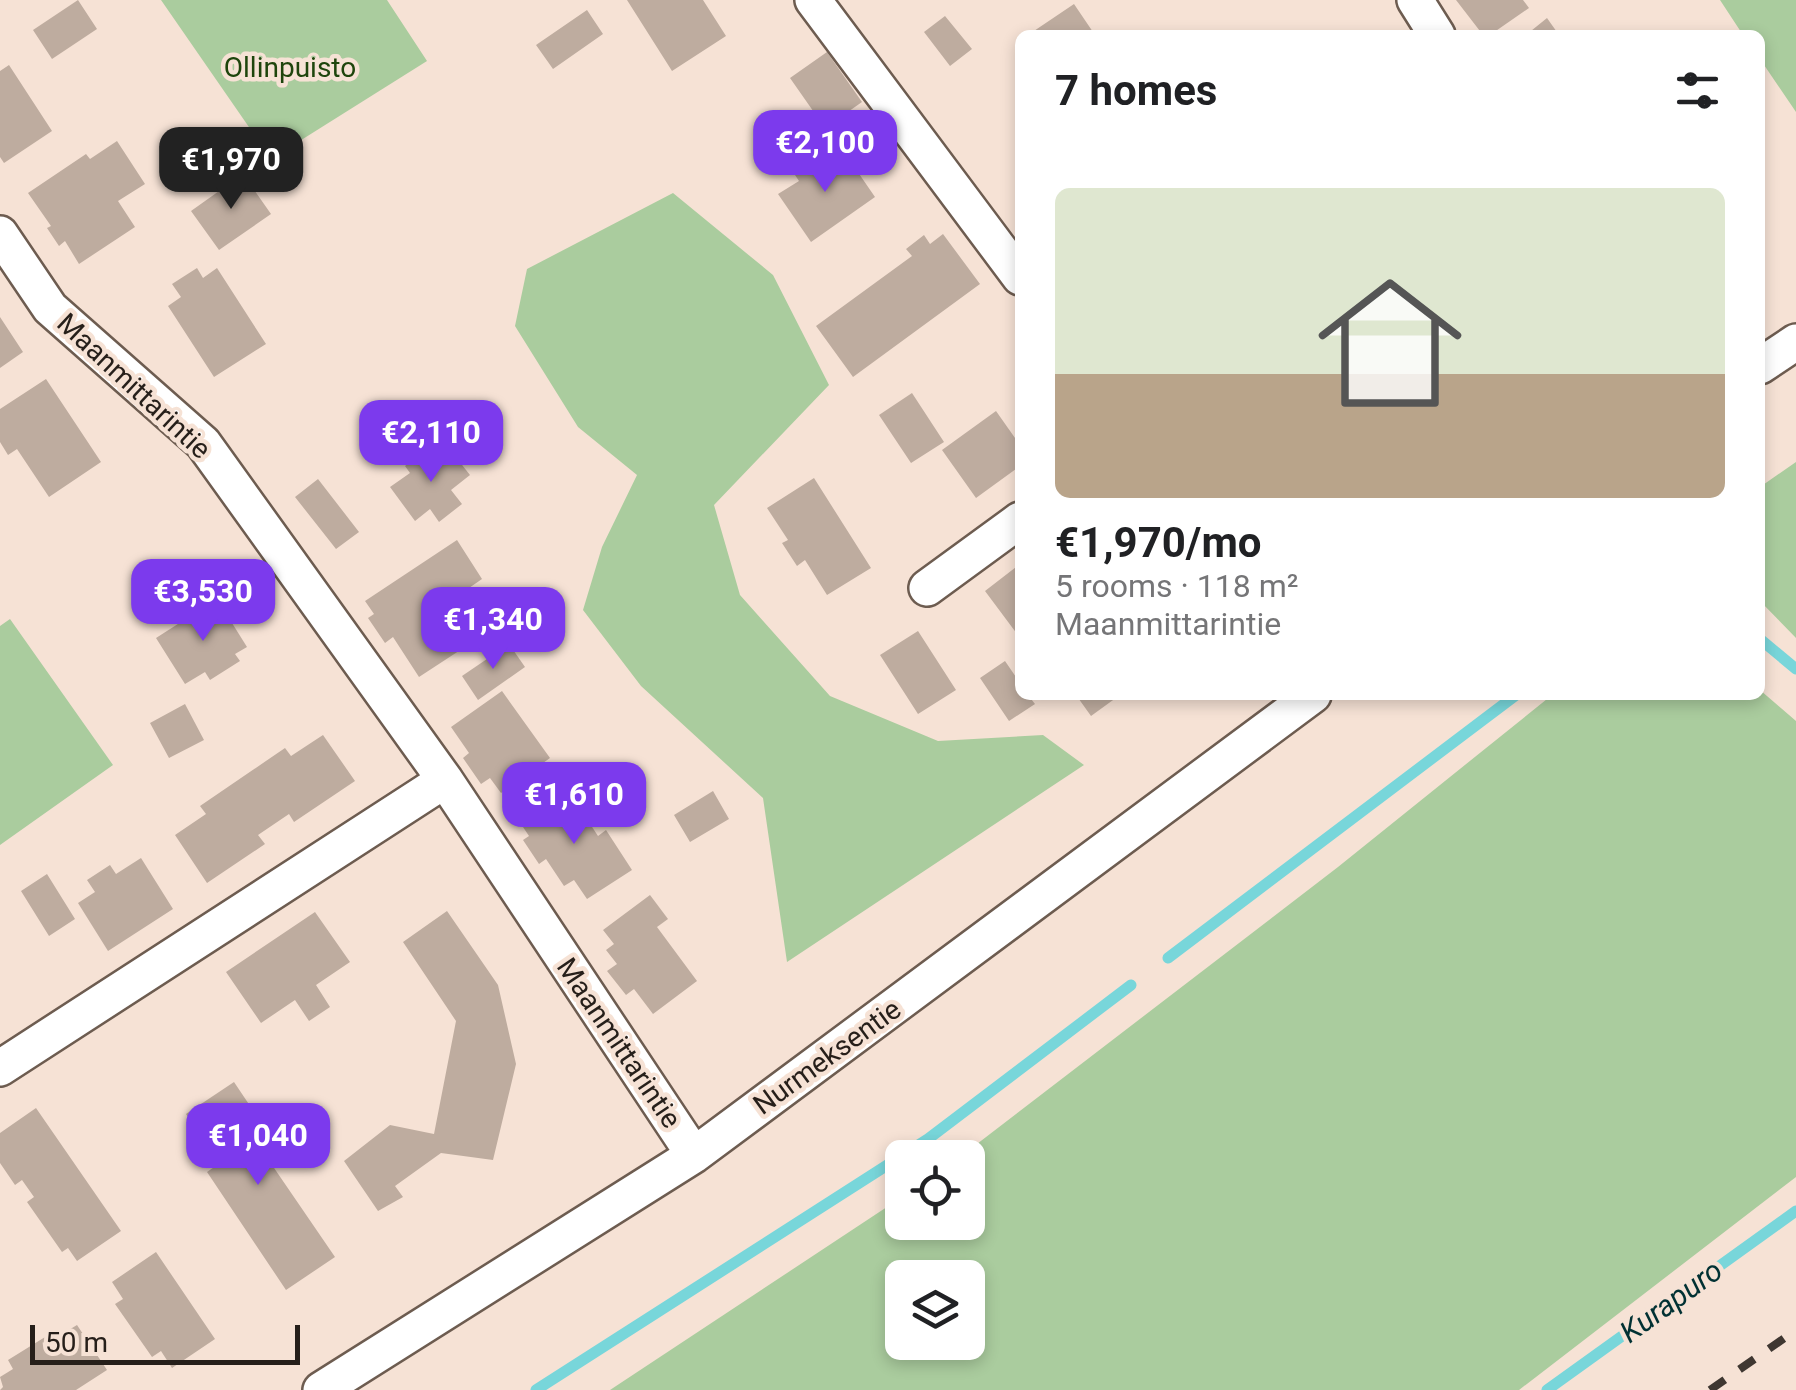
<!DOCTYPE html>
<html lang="en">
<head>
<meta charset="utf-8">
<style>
	body { margin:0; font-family:Roboto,sans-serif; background:#f6f6f6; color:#202124; height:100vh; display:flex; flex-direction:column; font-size:38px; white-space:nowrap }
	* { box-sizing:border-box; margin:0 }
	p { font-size:32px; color:#757577 }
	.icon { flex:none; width:55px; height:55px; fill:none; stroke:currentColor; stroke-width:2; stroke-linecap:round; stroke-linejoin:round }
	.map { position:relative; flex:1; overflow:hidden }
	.panel { position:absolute; left:1015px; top:30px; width:750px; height:670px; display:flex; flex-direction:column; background:#fff; border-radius:15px; box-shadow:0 5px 15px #0003 }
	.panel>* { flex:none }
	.controls { position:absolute; left:885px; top:1140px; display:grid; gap:20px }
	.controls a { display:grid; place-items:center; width:100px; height:100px; border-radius:15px; background:#fff; box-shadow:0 5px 15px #0003; font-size:50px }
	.scale { position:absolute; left:30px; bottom:25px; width:270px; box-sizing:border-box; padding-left:10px; border:5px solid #261f1a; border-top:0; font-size:28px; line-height:35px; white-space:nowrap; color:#261f1a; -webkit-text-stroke:8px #f6e2d5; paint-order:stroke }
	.price { position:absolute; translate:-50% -85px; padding:0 22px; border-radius:20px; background:#7c3aed; color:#fff; font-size:32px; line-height:65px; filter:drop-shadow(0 2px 5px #0008) }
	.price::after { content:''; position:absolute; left:50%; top:60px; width:30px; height:22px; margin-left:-15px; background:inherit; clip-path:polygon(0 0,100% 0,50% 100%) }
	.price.selected { background:#222; color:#fff }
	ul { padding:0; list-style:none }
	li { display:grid; align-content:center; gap:20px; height:530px; padding:0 40px }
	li+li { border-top:2px solid #e0e0e0 }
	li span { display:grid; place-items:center; height:310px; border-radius:15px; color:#555 }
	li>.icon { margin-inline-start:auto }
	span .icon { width:180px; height:180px; fill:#fffc; stroke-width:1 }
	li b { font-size:42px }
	h2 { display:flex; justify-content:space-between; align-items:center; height:120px; padding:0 40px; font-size:42px }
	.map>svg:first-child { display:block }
	.green { fill:#aacc9e; fill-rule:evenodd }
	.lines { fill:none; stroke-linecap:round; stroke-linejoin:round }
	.stream { stroke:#78d6da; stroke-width:11 }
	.building { fill:#beac9f }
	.minor-casing { stroke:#6d5c50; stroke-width:40 }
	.minor { stroke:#fff; stroke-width:35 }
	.rail { stroke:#3f3731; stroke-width:8; stroke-dasharray:18 18; stroke-linecap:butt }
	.labels { text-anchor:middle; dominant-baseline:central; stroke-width:9; stroke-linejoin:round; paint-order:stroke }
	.park-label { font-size:28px; fill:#1e450c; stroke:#f6e2d5 }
	.street-label { font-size:28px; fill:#261f1a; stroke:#f6e2d5 }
	.water-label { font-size:30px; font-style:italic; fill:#013133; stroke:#f6e2d5 }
</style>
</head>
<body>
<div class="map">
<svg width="1796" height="1390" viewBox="0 0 1796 1390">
	<rect width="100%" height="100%" fill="#f6e2d5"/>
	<!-- green -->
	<path class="green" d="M161,0H387L427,61L271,159Z
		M1720,0H1796V112L1760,59V35H1743Z
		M673,193L773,275L829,385L714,505L740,595L830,696L938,741L1043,735L1084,765L787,962L763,798L641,686L583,610L602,547L637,475L578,427L515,326L527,269Z
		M1796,462V638L1760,601V487Z
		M10,619L113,765L0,845V626Z
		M1760,690L1796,721V1177L1519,1390H610L902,1197V1222H968V1158L960,1157L1338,867L1552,695H1760ZM902,1278H968V1342H902Z"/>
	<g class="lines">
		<!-- stream -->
		<path class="stream" d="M1760,639L1796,669
			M1168,958L1516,695
			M536,1390L928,1139L1131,985
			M1547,1390L1796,1211"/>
	</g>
	<!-- building -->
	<path class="building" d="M78,0L97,29L52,59L33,30Z
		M627,0H703L726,36L672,71Z
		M1456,0H1523L1529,8L1490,35H1483Z
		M1074,4L1095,35H1028Z
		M587,10L603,34L553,69L536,45Z
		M945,16L972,49L950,66L924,32Z
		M1547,18L1559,35H1526Z
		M827,52L862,102L825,128L790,78Z
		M9,65L52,131L4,163L0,157V71Z
		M117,141L145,184L118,201L135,227L79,264L65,241L59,246L47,228L51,226L28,193L86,154L90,159Z
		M844,152L875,197L811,242L778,194L799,181L793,172L814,156L822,168Z
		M243,174L271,214L219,250L191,211Z
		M943,234L980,284L853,377L816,326L912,256L906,249L924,235L930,244Z
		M197,268L203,278L217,268L266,344L214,377L168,306L181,297L172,284Z
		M0,317L23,352L0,368Z
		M46,379L101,462L49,497L17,449L8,455L0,442V409Z
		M912,393L944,442L911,463L879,415Z
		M996,411L1020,445V466L976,498L942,450Z
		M447,446L470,475L451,490L462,504L439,522L430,509L415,521L390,487L410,473L405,466L423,452L429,460Z
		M814,478L871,568L827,595L805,560L797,566L782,543L788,540L767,508Z
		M318,479L359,532L336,549L295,497Z
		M457,540L482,579L469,588L478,603L452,620L468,645L419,677L393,637L385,643L368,618L374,614L365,601Z
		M1020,564V638L985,591Z
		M217,599L247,647L235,654L240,661L210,680L205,672L185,684L156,638Z
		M918,631L956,690L918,714L880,655Z
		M509,644L525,667L478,700L462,676Z
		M1005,661L1020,683V695H1028L1035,704L1009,721L980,678Z
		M502,691L550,758L501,793L490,778L481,784L463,758L469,753L451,727Z
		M1076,695H1120L1091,716Z
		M185,704L204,740L169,758L150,723Z
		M323,735L355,781L294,822L289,814L258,835L265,844L207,883L175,835L206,814L200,806L285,748L291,756Z
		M713,791L729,819L690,842L674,815Z
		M569,792L598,836L606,830L632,870L587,899L574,880L564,886L546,859L539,864L523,840L529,836L521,824Z
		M141,858L173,909L108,951L78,903L95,892L87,880L110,865L116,874Z
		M47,874L75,919L49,936L21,891Z
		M650,895L668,919L657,927L697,981L653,1014L634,989L626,995L607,971L617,964L606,950L614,944L603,930Z
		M447,911L498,985L516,1064L493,1160L441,1153L395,1186L403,1197L378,1211L344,1161L390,1125L434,1134L456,1021L403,942Z
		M315,912L350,962L316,985L330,1007L309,1021L295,1000L261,1023L226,972Z
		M234,1082L271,1137L259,1146L335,1257L286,1290L207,1172L220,1163L186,1114Z
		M36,1108L121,1231L77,1261L68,1248L62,1252L27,1202L34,1197L22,1180L15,1185L0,1163V1133Z
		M156,1252L215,1339L172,1368L161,1351L152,1357L115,1304L123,1299L112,1282Z
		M77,1325L107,1370L76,1390H0L3,1387L0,1377L13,1369L8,1360L58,1329L62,1334Z"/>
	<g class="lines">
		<!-- minor casing -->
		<g class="minor-casing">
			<path id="minor" d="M813,0L1020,277
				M1415,0L1437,35
				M0,234L50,308L203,443L445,780L694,1155
				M1760,366L1796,342
				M927,588L1020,520
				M0,1068L445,780
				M321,1390L694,1155L1313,695"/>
		</g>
		<!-- minor -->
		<use href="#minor" class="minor"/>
		<!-- rail -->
		<path class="rail" d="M1710,1390L1796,1330"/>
	</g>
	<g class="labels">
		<!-- park labels -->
		<g class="park-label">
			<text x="290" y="67">Ollinpuisto</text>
		</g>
		<!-- street labels -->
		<g class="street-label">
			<text transform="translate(134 386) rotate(43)">Maanmittarintie</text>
			<text transform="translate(619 1043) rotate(56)">Maanmittarintie</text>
			<text transform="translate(827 1057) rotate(-36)">Nurmeksentie</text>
		</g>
		<!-- water labels -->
		<g class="water-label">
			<text transform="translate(1671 1301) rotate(-36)">Kurapuro</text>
		</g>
	</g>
</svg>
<div class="controls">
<a><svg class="icon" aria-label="locate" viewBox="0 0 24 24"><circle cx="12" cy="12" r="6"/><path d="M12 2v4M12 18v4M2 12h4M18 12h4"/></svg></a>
<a><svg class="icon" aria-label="layers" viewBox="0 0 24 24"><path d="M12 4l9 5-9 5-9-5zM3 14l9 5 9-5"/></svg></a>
</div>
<div class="scale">50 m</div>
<b class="price" style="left:825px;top:195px">€2,100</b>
<b class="price selected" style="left:231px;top:212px">€1,970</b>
<b class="price" style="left:431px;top:485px">€2,110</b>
<b class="price" style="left:203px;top:644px">€3,530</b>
<b class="price" style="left:493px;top:672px">€1,340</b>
<b class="price" style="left:574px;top:847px">€1,610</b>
<b class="price" style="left:258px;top:1188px">€1,040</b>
<section class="panel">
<h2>7 homes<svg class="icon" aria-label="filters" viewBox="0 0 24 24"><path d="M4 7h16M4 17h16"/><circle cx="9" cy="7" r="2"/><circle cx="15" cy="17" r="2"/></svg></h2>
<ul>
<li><span style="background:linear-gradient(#dfe7d0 60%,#b9a48a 0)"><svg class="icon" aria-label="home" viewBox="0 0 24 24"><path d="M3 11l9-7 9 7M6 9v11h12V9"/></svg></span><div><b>€1,970/mo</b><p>5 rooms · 118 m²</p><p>Maanmittarintie</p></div></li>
</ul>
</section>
</div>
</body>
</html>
